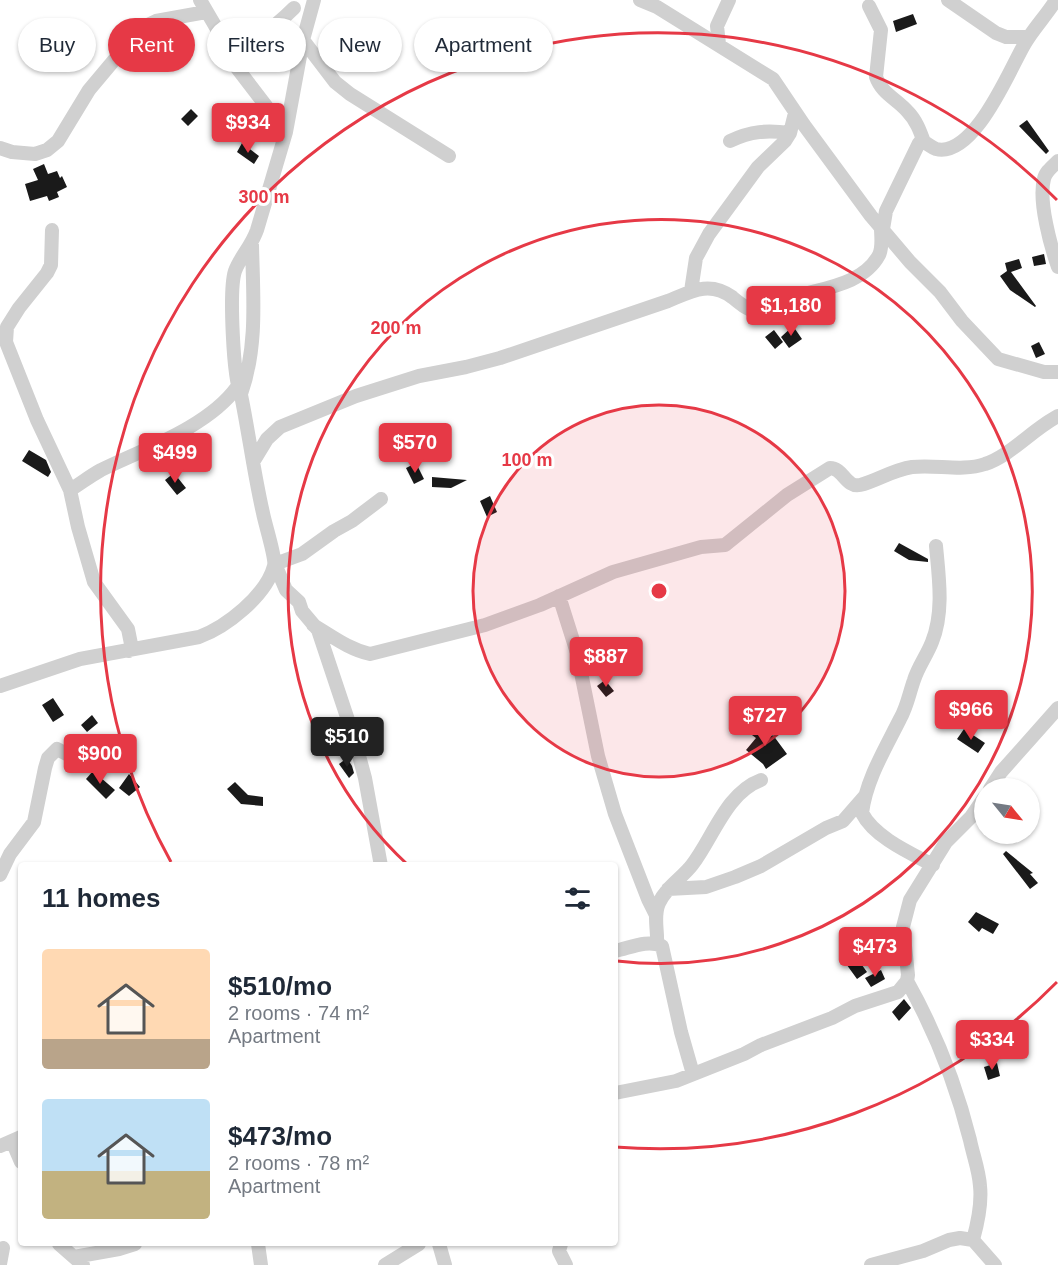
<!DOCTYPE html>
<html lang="en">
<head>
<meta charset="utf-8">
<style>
	body { margin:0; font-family:Helvetica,sans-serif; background:#f6f6f7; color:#1f2937; height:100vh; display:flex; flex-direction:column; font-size:22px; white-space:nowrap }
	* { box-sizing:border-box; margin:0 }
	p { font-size:20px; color:#747a83 }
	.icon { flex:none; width:33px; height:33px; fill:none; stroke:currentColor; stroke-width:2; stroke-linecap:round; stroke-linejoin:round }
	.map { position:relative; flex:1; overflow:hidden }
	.panel { position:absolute; left:18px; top:862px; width:600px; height:384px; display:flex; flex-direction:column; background:#fff; border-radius:6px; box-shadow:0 2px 4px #0004 }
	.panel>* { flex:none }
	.banner { position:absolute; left:18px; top:18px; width:600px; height:54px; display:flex; gap:12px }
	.needle { width:39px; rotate:120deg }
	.tools { position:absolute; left:974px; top:778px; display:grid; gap:12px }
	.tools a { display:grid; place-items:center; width:66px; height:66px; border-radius:50%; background:#fff; box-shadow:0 2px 4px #0004; font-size:30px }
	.price { position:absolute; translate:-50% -51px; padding:0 14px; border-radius:6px; background:#e63946; color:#fff; font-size:20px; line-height:39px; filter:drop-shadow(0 2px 3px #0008) }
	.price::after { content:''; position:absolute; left:50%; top:36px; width:18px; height:14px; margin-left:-9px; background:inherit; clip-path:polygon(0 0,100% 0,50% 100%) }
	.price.selected { background:#222; color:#fff }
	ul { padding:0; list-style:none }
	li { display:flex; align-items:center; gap:18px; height:150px; padding:0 24px }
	li span { display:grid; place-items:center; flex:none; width:168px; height:120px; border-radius:6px; color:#555 }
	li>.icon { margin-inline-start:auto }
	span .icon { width:72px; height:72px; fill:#fffc; stroke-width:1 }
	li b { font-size:26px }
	h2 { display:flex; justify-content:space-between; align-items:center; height:72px; padding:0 24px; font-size:26px }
	.tag { padding:0 21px; border-radius:27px; background:#fff; box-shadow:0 2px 4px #0004; font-size:21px; line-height:54px }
	.tag.selected { background:#e63946; color:#fff }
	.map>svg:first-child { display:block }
	.building { fill:#1a1a1a }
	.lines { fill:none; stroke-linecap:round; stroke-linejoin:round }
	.minor { stroke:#d0d0d0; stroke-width:14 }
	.ring { fill:none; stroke:#e63946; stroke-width:3 }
	.centre { fill:#e63946; stroke:#fff; stroke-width:3 }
	.ring-label { font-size:18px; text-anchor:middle; font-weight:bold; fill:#e63946; stroke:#fff; stroke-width:6; stroke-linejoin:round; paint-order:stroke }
</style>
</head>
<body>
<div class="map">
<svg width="1058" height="1265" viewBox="0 0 1058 1265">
	<rect width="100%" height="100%" fill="#fff"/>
	<!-- building -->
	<path class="building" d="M913,14L917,24L896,32L893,21Z
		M191,109L198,116L188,126L181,119Z
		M1027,120L1049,151L1046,154L1019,126Z
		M242,143L259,156L254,164L237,152Z
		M44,164L48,174L57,171L60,178L62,176L67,187L57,192L59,197L49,201L47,196L30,201L25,184L38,180L33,169Z
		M1044,254L1046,264L1034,266L1032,257Z
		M1019,259L1022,268L1011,272L1036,306L1035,307L1010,290L1000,276L1007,271L1005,263Z
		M793,326L802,339L789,348L781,337Z
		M774,330L783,342L775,349L765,337Z
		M1039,342L1045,354L1036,358L1031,346Z
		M29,450L46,460L51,472L48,477L22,461Z
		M416,463L424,479L414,484L406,468Z
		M174,473L186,488L177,495L165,480Z
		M432,477L467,480L451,488L432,487Z
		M490,496L497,512L487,517L480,501Z
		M899,543L928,559V562L909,560L894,551Z
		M605,680L614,691L606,697L597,686Z
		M53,698L64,715L53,722L42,705Z
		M92,715L98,723L87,732L81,725Z
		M755,723L772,736L773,735L787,754L766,769L763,764L746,750L756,738L748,732Z
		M964,729L985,743L978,753L957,739Z
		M347,758L352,766L354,773L349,778L339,764Z
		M93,771L115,790L106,799L86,779Z
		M129,774L140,787L129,796L119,788Z
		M235,782L248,795L263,797V806L241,804L227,789Z
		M1006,851L1033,873L1030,874L1038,883L1030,889L1003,854Z
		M976,912L999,924L993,934L982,928L979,932L968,922Z
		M854,954L867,972L857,979L844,961Z
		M881,970L885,979L871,987L865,978Z
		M904,999L911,1008L899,1021L892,1012Z
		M997,1063L1000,1076L988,1080L984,1067Z"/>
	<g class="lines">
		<!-- minor -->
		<path class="minor" d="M200,0L231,53L237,68L286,132
			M640,0L657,7L773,79L804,125L871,216L910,262L940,292L962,321L998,359L1044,372H1058
			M948,0L996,33L1006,37H1029
			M869,6L881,30L876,77C882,94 897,99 908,112C916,120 920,131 924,142
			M303,40L335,82L350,94L449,156
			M719,44L717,26L729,0
			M231,53C255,42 275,27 294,8
			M730,141C751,131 767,130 790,133
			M0,148L12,152L35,154L47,150L58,141L89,90L141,28L156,21L206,12
			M1058,161C1053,166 1045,172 1044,179C1038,201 1051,247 1058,267
			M883,229L886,211L919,143L924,142C928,144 931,147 936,149C974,158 1009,71 1024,45C1033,29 1046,16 1056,0
			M52,230L51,265L47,273L19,308L7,327L6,342L37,420L70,490L78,527L94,582L128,629L131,644L129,651
			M691,291L696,258L709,234L758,167L785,141L790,133L795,113
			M241,394C258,346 253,295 252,245
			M253,462L267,439L280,427L356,396L419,376L466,367L500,358L668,301C690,292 709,280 732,297C738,302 747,310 756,311C768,313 782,301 794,297C822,288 863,285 879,255C883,247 881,237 881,228
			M70,490C80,484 90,476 101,470C144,449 208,427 237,387
			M381,499L352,521L334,531L302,554L275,564L286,590L299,602L302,611L318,630L355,741L365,778L381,866
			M559,596L577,653L598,756L615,814L648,899L656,915
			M313,625C332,636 348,649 370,654L485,625L540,605L613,572L701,547L725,545L787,495L830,468C843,468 846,488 860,485C877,481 892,470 912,467C936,464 962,472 985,464C1010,456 1033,429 1058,416
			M0,686L80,659L199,637C226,627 266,596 274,566C276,558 265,524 263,513C254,474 249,434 241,395C233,378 229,289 235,271C240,257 251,247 257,230L286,132L303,40L314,0
			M990,789L1001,772L1058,708
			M933,865C910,853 874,837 862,813C866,780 885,749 900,719C907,707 909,694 914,680C918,667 927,655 932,642C944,612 939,578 936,546
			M0,875L10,854L34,822L45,768L48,758L57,749L86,764
			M668,889L706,887L735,877L761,866L826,828L843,821L864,797
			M657,944C658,930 653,916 659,903C666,887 682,878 692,865C713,838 726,793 761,780
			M615,951C630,948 647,939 662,946L681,1032L693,1074
			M907,981C935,1031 956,1084 970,1140C973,1155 979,1170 980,1186C982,1204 978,1222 973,1240
			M615,1093L676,1081L744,1054L761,1045L832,1018L855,1006L898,992L907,981L908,975L903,927L910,900L946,842L971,817L984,798
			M12,1141L21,1162
			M0,1146L21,1137
			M59,1244L83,1265
			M258,1244L261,1265
			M439,1244L445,1265
			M561,1244L559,1251L566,1265
			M74,1257L119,1249L135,1244
			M0,1264L3,1248
			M385,1265L419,1244
			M871,1265L923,1251L949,1240L960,1238L973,1240L995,1265"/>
	</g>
	<!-- distance rings -->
	<circle cx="659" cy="591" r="186" fill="#e63946" fill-opacity=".12"/>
	<g class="ring">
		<circle cx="659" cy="591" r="186"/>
		<path d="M408 865A372 372 0 1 1 617 961"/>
		<path d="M1057 982A558 558 0 0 1 615 1147M171 862A558 558 0 0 1 1057 200"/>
	</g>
	<circle cx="659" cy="591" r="9" class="centre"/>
	<g class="ring-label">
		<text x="264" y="203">300 m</text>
		<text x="396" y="334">200 m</text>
		<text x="527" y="466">100 m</text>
	</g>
</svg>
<div class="tools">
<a><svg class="needle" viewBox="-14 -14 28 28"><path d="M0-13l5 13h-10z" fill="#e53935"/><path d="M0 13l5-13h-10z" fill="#747a83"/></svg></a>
</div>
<b class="price" style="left:248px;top:154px">$934</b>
<b class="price" style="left:791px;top:337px">$1,180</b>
<b class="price" style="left:415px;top:474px">$570</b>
<b class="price" style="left:175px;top:484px">$499</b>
<b class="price" style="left:606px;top:688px">$887</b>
<b class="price" style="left:971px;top:741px">$966</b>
<b class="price" style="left:765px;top:747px">$727</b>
<b class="price selected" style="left:347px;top:768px">$510</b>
<b class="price" style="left:100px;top:785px">$900</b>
<b class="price" style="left:875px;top:978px">$473</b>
<b class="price" style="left:992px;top:1071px">$334</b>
<div class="banner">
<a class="tag">Buy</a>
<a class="tag selected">Rent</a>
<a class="tag">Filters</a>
<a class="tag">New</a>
<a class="tag">Apartment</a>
</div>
<section class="panel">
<h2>11 homes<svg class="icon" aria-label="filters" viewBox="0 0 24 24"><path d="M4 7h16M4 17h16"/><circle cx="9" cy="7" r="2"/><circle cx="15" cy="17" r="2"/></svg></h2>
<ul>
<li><span style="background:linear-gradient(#ffd9b3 75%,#b9a48a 0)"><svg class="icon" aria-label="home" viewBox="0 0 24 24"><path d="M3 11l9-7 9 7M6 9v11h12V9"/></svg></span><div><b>$510/mo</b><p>2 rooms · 74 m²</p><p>Apartment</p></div></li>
<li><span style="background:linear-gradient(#bfe0f5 60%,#c2b280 0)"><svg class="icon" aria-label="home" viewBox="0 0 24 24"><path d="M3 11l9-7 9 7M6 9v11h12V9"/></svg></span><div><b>$473/mo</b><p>2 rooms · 78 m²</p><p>Apartment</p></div></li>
</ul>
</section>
</div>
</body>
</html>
